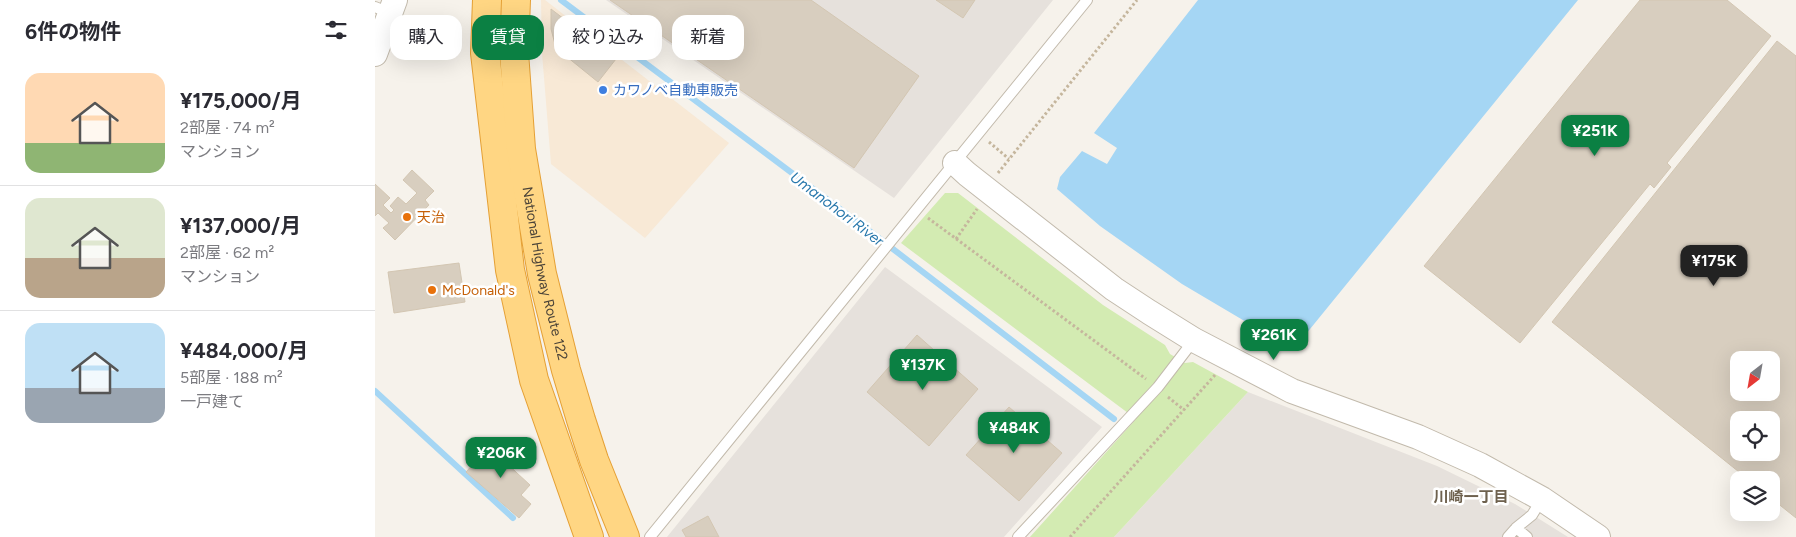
<!DOCTYPE html>
<html lang="ja">
<head>
<meta charset="utf-8">
<style>
	body { margin:0; font-family:Figtree,"Noto Sans JP",sans-serif; background:#f7f7f7; color:#2b2b33; height:100vh; display:flex; flex-direction:column; font-size:19px; white-space:nowrap }
	* { box-sizing:border-box; margin:0 }
	p { font-size:16px; color:#7c7c81 }
	.icon { flex:none; width:28px; height:28px; fill:none; stroke:currentColor; stroke-width:2; stroke-linecap:round; stroke-linejoin:round }
	.map { position:relative; flex:1; overflow:hidden }
	.side { display:flex; flex-direction:column; background:#fff; width:375px }
	.side>* { flex:none }
	.banner { position:absolute; left:15px; top:15px; width:475px; height:45px; display:flex; gap:10px }
	.needle { width:32px; rotate:211deg }
	.tools { position:absolute; left:1355px; top:351px; display:grid; gap:10px }
	.tools a { display:grid; place-items:center; width:50px; height:50px; border-radius:10px; background:#fff; box-shadow:0 5px 20px #0002; font-size:25px }
	.price { position:absolute; translate:-50% -42px; padding:0 11px; border-radius:10px; background:#0b8043; color:#fff; font-size:16px; line-height:32px; filter:drop-shadow(0 1px 2px #0008) }
	.price::after { content:''; position:absolute; left:50%; top:30px; width:15px; height:11px; margin-left:-8px; background:inherit; clip-path:polygon(0 0,100% 0,50% 100%) }
	.price.on { background:#222; color:#fff }
	ul { padding:0; list-style:none }
	li { display:flex; align-items:center; gap:15px; height:125px; padding:0 25px }
	li+li { border-top:1px solid #e1e1e2 }
	li span { display:grid; place-items:center; flex:none; width:140px; height:100px; border-radius:15px; color:#555 }
	li>.icon { margin-inline-start:auto }
	span .icon { width:60px; height:60px; fill:#fffc; stroke-width:1 }
	li b { font-size:21px }
	h2 { display:flex; justify-content:space-between; align-items:center; height:60px; padding:0 25px; font-size:21px }
	.chip { padding:0 18px; border-radius:15px; background:#fff; box-shadow:0 5px 20px #0002; font-size:18px; line-height:45px }
	.chip.on { background:#0b8043; color:#fff }
	main { display:flex; flex:1; min-height:0 }
	.map>svg:first-child { display:block }
	.commercial { fill:#f8e9d6 }
	.industrial { fill:#e6e1dc }
	.green { fill:#d3ebb2 }
	.water { fill:#a5d6f4 }
	.lines { fill:none; stroke-linecap:round; stroke-linejoin:round }
	.stream { stroke:#a5d6f4; stroke-width:6 }
	.building { fill:#d8cebf; stroke:#d3c6b2; fill-rule:evenodd }
	.service-casing { stroke:#c2baac; stroke-width:12 }
	.tertiary-casing { stroke:#c2baac; stroke-width:26 }
	.trunk-casing { stroke:#e5a035; stroke-width:30 }
	.path { stroke:#c5b69d; stroke-width:3; stroke-dasharray:2.5 2.5; stroke-linecap:butt }
	.service { stroke:#fff; stroke-width:10 }
	.tertiary { stroke:#fff; stroke-width:24 }
	.trunk { stroke:#ffd683; stroke-width:28 }
	.shop-dot { fill:#3f7fe0; stroke:#fff; stroke-width:2 }
	.food-dot { fill:#e8710a; stroke:#fff; stroke-width:2 }
	.labels { text-anchor:middle; dominant-baseline:central; stroke-width:5; stroke-linejoin:round; paint-order:stroke }
	.shop-label { font-size:14px; fill:#366cbe; stroke:#fff; text-anchor:start }
	.food-label { font-size:14px; fill:#c56008; stroke:#fff; text-anchor:start }
	.street-label { font-size:14px; fill:#4b4338; stroke:#fff }
	.water-label { font-size:15px; font-style:italic; fill:#2878ac; stroke:#fff }
	.neighbourhood-label { font-size:15px; font-weight:bold; fill:#6e614e; stroke:#fff }
</style>
</head>
<body>
<main>
<section class="side">
<h2>6件の物件<svg class="icon" aria-label="filters" viewBox="0 0 24 24"><path d="M4 7h16M4 17h16"/><circle cx="9" cy="7" r="2"/><circle cx="15" cy="17" r="2"/></svg></h2>
<ul>
<li><span style="background:linear-gradient(#ffd9b3 70%,#8fb573 0)"><svg class="icon" aria-label="home" viewBox="0 0 24 24"><path d="M3 11l9-7 9 7M6 9v11h12V9"/></svg></span><div><b>¥175,000/月</b><p>2部屋 · 74 m²</p><p>マンション</p></div></li>
<li><span style="background:linear-gradient(#dfe7d0 60%,#b9a48a 0)"><svg class="icon" aria-label="home" viewBox="0 0 24 24"><path d="M3 11l9-7 9 7M6 9v11h12V9"/></svg></span><div><b>¥137,000/月</b><p>2部屋 · 62 m²</p><p>マンション</p></div></li>
<li><span style="background:linear-gradient(#bfe0f5 65%,#9aa5b1 0)"><svg class="icon" aria-label="home" viewBox="0 0 24 24"><path d="M3 11l9-7 9 7M6 9v11h12V9"/></svg></span><div><b>¥484,000/月</b><p>5部屋 · 188 m²</p><p>一戸建て</p></div></li>
</ul>
</section>
<div class="map">
<svg width="1421" height="537" viewBox="0 0 1421 537">
	<rect width="100%" height="100%" fill="#f6f2eb"/>
	<!-- commercial -->
	<path class="commercial" d="M166,0H170L354,143L270,238L176,164L167,53Z"/>
	<!-- industrial -->
	<path class="industrial" d="M231,0H678L519,198Z
		M510,267L727,427L629,537H292Z
		M873,392L1062,466L1140,504L1193,537H739Z"/>
	<!-- green -->
	<path class="green" d="M570,193H583L728,305L790,345L795,354L810,363L818,362L873,392L739,537H655L761,419L526,243Z"/>
	<!-- water -->
	<path class="water" d="M823,0H1203L922,345H910L807,284L725,226L682,189L685,177L707,151L732,164L742,148L719,133Z"/>
	<g class="lines">
		<!-- stream -->
		<path class="stream" d="M186,0L505,239L739,419
			M0,391L138,518"/>
	</g>
	<!-- building -->
	<path class="building" d="M235,0H436L544,76L479,168Z
		M561,0H600L588,18Z
		M1265,0H1352L1396,36L1292,163L1296,167L1279,188L1275,184L1145,343L1049,266Z
		M176,9L241,59L223,82L181,48L176,29Z
		M1402,41L1421,56V518L1396,498V480H1374L1177,322ZM1364,360H1396V392H1364ZM1364,420H1396V452H1364Z
		M37,170L59,191L50,200L54,205L20,240L8,228L14,223L3,213L0,216V184L15,198L8,205L16,213L19,210L15,206L23,197L31,204L42,193L28,180Z
		M84,263L90,302L19,313L13,272Z
		M542,335L603,389L554,446L492,392Z
		M634,407L687,453L644,501L591,455Z
		M119,441L133,454L128,460L155,485L146,495L156,504L144,518L91,472Z
		M333,516L344,537H311L307,530Z"/>
	<g class="lines">
		<!-- service casing -->
		<g class="service-casing">
			<path id="service" d="M0,7L15,13
				M1141,528L1152,537
				M275,537L712,0
				M643,537L783,387L819,340
				M1133,537L1141,528L1157,515L1167,499"/>
		</g>
		<!-- tertiary casing -->
		<g class="tertiary-casing">
			<path id="tertiary" d="M0,54L20,0
				M580,163L592,174L739,289L774,312L819,340L917,391L1043,437L1105,465L1167,499L1223,537"/>
		</g>
		<!-- trunk casing -->
		<g class="trunk-casing">
			<g id="trunk">
				<path d="M112,0L110,53L135,270L159,380L214,537"/>
				<path id="s1" d="M141,0L139,52L146,149L167,274L191,370L206,420L219,460L250,537"/>
			</g>
		</g>
		<!-- path -->
		<path class="path" d="M614,142L634,159
			M623,173L762,0
			M553,218L771,379
			M581,239L602,209
			M793,397L809,410
			M695,537L840,375"/>
		<!-- service -->
		<use href="#service" class="service"/>
		<!-- tertiary -->
		<use href="#tertiary" class="tertiary"/>
		<!-- trunk -->
		<use href="#trunk" class="trunk"/>
	</g>
	<!-- markers -->
	<circle class="shop-dot" cx="228" cy="90" r="5"/>
	<g class="food-dot">
		<circle cx="32" cy="217" r="5"/>
		<circle cx="57" cy="290" r="5"/>
	</g>
	<g class="labels">
		<!-- shop labels -->
		<g class="shop-label">
			<text x="238" y="90">カワノベ自動車販売</text>
		</g>
		<!-- food labels -->
		<g class="food-label">
			<text x="42" y="217">天治</text>
			<text x="67" y="290">McDonald's</text>
		</g>
		<!-- street labels -->
		<g class="street-label">
			<text stroke="none"><textPath href="#s1" startOffset="276">National Highway Route 122</textPath></text>
		</g>
		<!-- water labels -->
		<g class="water-label">
			<text transform="translate(462 209) rotate(37)">Umanohori River</text>
		</g>
		<!-- neighbourhood labels -->
		<g class="neighbourhood-label">
			<text x="1096" y="497">川崎一丁目</text>
		</g>
	</g>
</svg>
<div class="tools">
<a><svg class="needle" viewBox="-14 -14 28 28"><path d="M0-13l5 13h-10z" fill="#e53935"/><path d="M0 13l5-13h-10z" fill="#7c7c81"/></svg></a>
<a><svg class="icon" aria-label="locate" viewBox="0 0 24 24"><circle cx="12" cy="12" r="6"/><path d="M12 2v4M12 18v4M2 12h4M18 12h4"/></svg></a>
<a><svg class="icon" aria-label="layers" viewBox="0 0 24 24"><path d="M12 4l9 5-9 5-9-5zM3 14l9 5 9-5"/></svg></a>
</div>
<b class="price" style="left:1220px;top:157px">¥251K</b>
<b class="price on" style="left:1339px;top:287px">¥175K</b>
<b class="price" style="left:899px;top:361px">¥261K</b>
<b class="price" style="left:548px;top:391px">¥137K</b>
<b class="price" style="left:639px;top:454px">¥484K</b>
<b class="price" style="left:126px;top:479px">¥206K</b>
<div class="banner">
<a class="chip">購入</a>
<a class="chip on">賃貸</a>
<a class="chip">絞り込み</a>
<a class="chip">新着</a>
</div>
</div>
</main>
</body>
</html>
